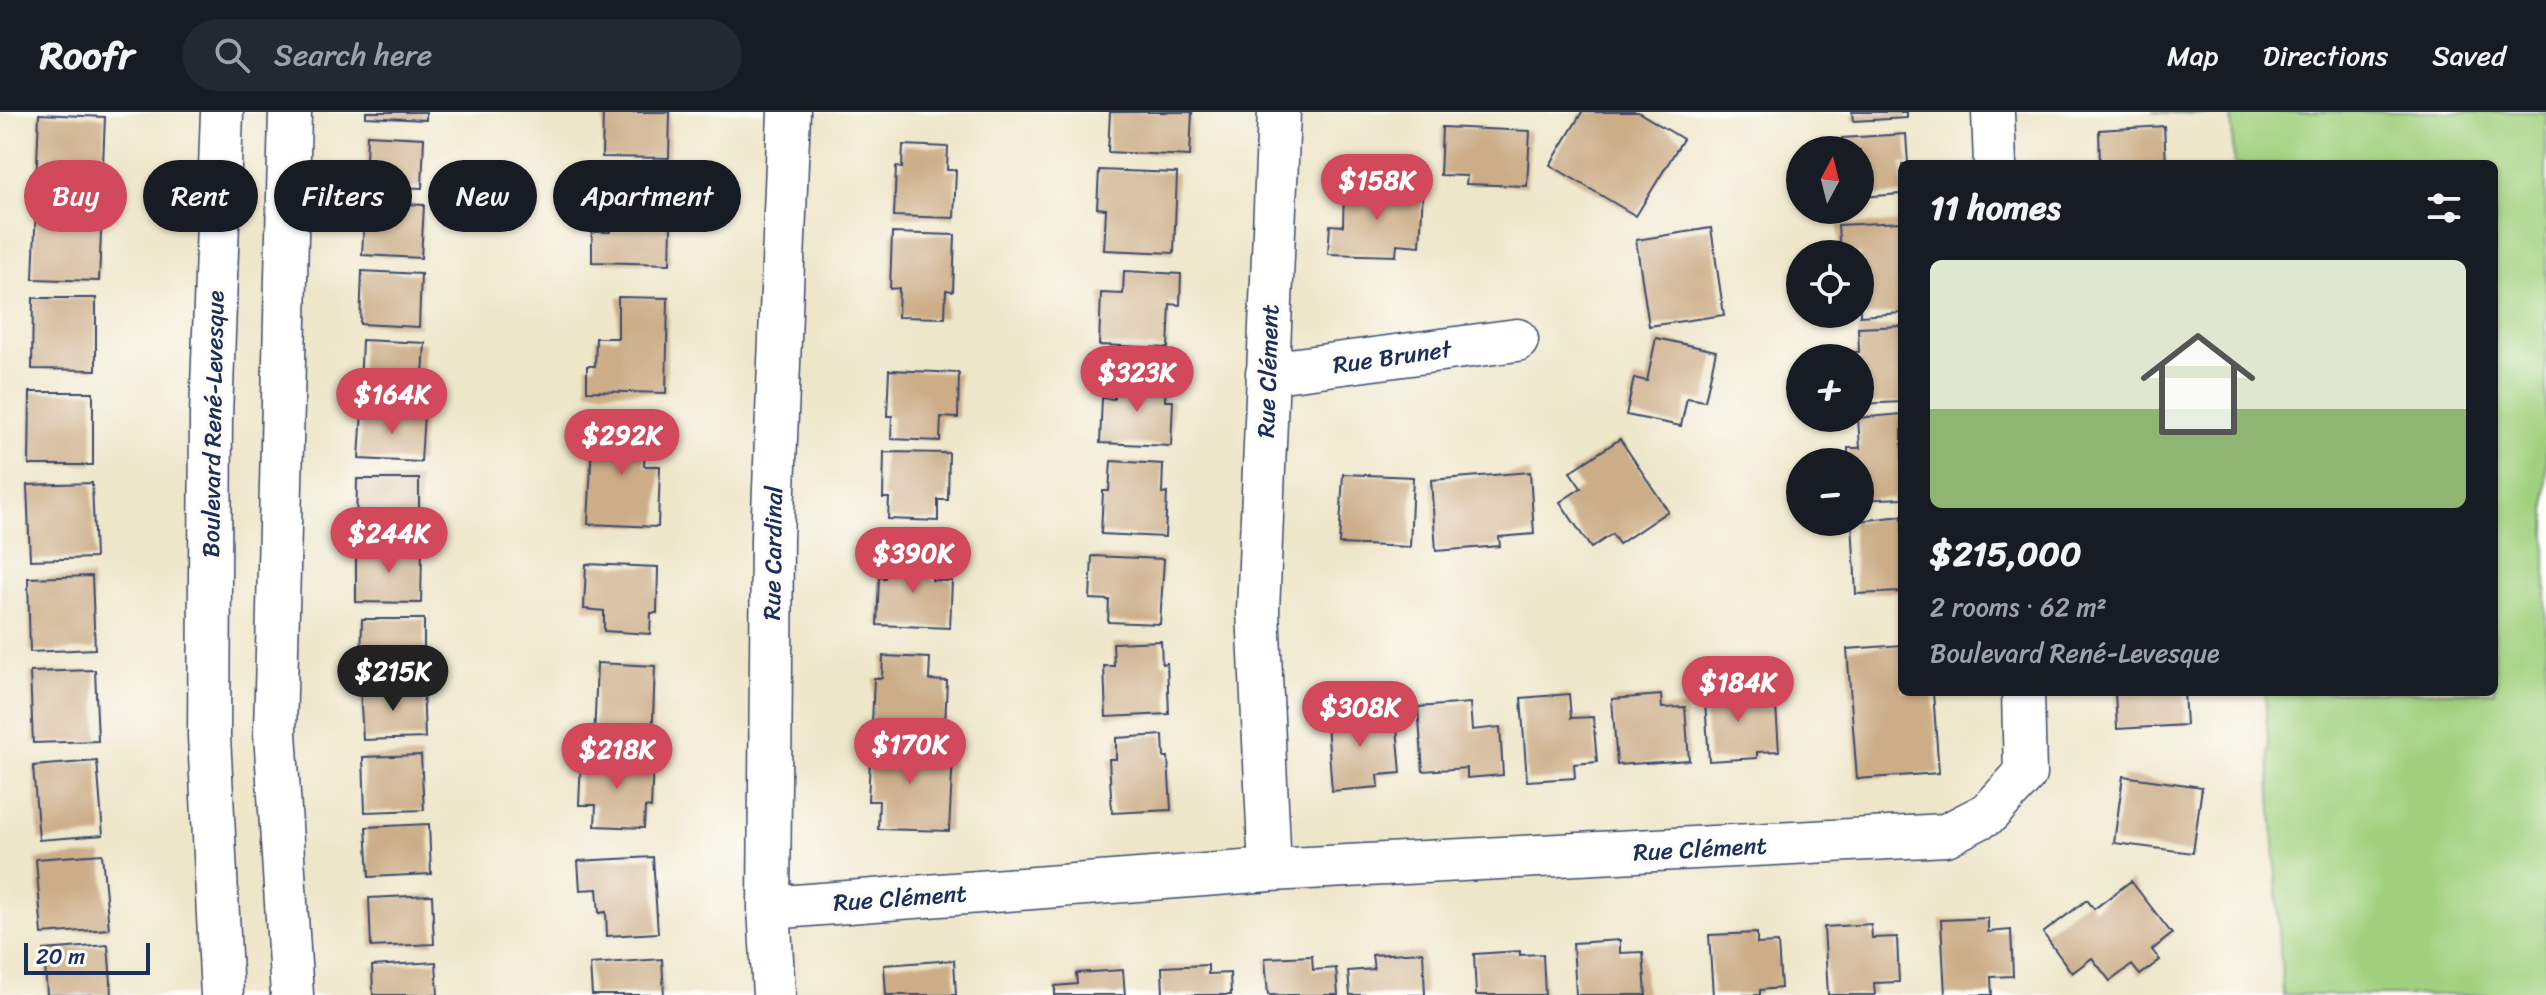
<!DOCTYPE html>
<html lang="en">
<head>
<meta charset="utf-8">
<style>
	body { margin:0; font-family:Sriracha,sans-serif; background:#242831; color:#f1f3f6; height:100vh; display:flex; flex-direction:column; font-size:30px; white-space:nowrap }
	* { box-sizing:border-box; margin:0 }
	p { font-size:26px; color:#9ea1a6 }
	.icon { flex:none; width:44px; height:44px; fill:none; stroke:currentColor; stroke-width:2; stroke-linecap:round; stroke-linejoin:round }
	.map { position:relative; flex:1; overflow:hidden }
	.side { position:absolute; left:1898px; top:48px; width:600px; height:536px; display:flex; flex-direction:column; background:#171b24; border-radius:12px; box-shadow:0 2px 6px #0004 }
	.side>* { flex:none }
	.hud { position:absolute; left:24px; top:48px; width:760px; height:72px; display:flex; gap:16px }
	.needle { width:52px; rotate:7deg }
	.fabs { position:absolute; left:1786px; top:24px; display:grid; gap:16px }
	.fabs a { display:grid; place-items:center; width:88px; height:88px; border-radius:50%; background:#171b24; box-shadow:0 2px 6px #0004; font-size:40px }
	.scale { position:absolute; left:24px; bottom:20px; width:126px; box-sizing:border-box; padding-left:8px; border:4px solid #1b2f5e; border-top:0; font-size:22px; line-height:28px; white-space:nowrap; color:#1b2f5e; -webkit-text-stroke:6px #fdfcf7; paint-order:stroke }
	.price { position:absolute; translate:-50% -68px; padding:0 18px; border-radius:28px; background:#d1495b; color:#fff; font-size:26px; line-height:52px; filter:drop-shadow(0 2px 4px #0008) }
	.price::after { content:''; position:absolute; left:50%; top:48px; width:24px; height:18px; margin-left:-12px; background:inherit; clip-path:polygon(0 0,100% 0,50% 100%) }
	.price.selected { background:#222; color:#fff }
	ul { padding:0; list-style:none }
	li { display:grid; align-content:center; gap:16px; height:424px; padding:0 32px }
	li span { display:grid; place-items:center; height:248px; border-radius:12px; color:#555 }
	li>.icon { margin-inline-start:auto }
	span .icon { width:144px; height:144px; fill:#fffc; stroke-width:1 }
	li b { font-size:34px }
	h2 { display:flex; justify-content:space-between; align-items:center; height:96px; padding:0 32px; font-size:34px }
	.pill { padding:0 28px; border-radius:36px; background:#171b24; box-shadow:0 2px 6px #0004; font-size:28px; line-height:72px }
	.pill.selected { background:#d1495b; color:#fff }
	header { display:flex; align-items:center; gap:48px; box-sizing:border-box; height:112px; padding:0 40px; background:#171b24; border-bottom:2px solid #363941 }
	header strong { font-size:38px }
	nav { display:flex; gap:44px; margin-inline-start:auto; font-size:28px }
	.search { width:560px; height:72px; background:#242831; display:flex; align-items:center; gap:20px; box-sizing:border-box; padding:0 28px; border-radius:44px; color:#9ea1a6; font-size:30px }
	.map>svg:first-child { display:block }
	.green { fill:#a1d17f; stroke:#5e806e; stroke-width:2 }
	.building { fill:#ccad88 }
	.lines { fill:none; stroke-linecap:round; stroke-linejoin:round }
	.street-casing { stroke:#3b4a6e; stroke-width:45 }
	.street { stroke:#fff; stroke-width:42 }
	.labels { text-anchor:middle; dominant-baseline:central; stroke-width:7; stroke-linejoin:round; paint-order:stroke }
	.street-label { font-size:24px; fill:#1b2f5e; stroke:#fdfcf7 }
</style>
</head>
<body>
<header>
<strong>Roofr</strong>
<div class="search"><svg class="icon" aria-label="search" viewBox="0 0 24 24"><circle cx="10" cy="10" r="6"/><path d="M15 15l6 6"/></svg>Search here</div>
<nav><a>Map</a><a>Directions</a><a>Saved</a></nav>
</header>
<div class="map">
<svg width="2546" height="883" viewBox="0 0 2546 883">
	<rect width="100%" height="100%" fill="#fdfcf7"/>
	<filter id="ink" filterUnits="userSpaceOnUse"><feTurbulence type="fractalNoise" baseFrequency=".0125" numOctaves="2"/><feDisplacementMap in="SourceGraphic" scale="16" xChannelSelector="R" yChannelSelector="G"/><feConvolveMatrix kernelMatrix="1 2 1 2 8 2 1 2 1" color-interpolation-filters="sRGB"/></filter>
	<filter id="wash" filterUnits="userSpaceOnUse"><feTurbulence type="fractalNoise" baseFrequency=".006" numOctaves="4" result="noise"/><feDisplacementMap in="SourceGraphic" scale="32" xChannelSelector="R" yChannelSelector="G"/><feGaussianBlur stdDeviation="1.8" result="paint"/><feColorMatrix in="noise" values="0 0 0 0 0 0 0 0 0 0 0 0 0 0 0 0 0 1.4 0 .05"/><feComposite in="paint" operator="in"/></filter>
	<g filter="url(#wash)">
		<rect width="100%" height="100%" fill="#eee6c9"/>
		<!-- green -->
		<path class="green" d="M2152,0H2546V883H2283L2265,580H2494V52H2234L2231,3Z"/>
		<g id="blocks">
			<!-- building -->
			<path class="building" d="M366,0H426V8L366,5Z
				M603,0H670L669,46L602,45Z
				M1110,0H1192L1190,44L1108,40Z
				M1582,0H1638L1683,27L1636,104L1550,53Z
				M1852,0H1907V6L1853,9Z
				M39,2L105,5L102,76L36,73Z
				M2164,14L2166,52H2100L2099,18Z
				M1442,15L1530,19L1527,74L1466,72L1467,64L1440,63Z
				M1906,22L1908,52H1902V82L1860,85V38H1843L1842,26Z
				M367,23L424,26L422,76L365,74Z
				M903,33L948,35L947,58H956L954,106L894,104L896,55L902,56Z
				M1099,58L1177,61L1174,141L1104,138L1106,97L1097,96Z
				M621,74L672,75L670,152L592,150V120H610L611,95L620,96Z
				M1344,76L1423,79L1420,134L1397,132L1396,144L1328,142L1330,113L1343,114Z
				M365,90L424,93L421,146L362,143Z
				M36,93L102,97L99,169L33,167Z
				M1902,110L1901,201L1860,204V142H1840L1838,113Z
				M1711,116L1724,203L1649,214L1636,128Z
				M892,121L955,123L953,179L946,178L945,206L898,205L899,176L890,177Z
				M362,159L421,162L419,215L360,212Z
				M1124,159L1181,162L1180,193L1170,192L1168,236L1099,233L1101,181L1123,182Z
				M618,185L668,186L666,281L587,279V254H595L596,226H618Z
				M33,186H96V258L32,257Z
				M1902,214V290L1860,292V246H1844V240H1859L1858,216Z
				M1656,226L1716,239L1705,289L1687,286L1681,314L1626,303L1634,266L1647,269Z
				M362,228L425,231L422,279L360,277Z
				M889,258L959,261L958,306L941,305L940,329L891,327L892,304H887Z
				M1115,265L1166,268L1165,289H1173L1171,334L1100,331L1102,286L1114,287Z
				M30,280H93V353H29Z
				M362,298L424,301L421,350L359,347Z
				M1902,302V386L1860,388V350H1848V336H1860L1858,306Z
				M593,309L646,311L644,354H660L658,415L588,412Z
				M1620,327L1668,399L1619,432L1612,422L1591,436L1560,390L1581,376L1570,360Z
				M884,340L949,341L948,388H938V409L888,407L889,386H883Z
				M1111,349L1163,352L1162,382L1167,381L1165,425L1101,422L1103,379H1109Z
				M1530,360L1534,422L1499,425L1500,434L1436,439L1431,368Z
				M1343,362L1413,365L1410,435L1339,432Z
				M357,367H419V418H356Z
				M92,371L95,446L30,448L27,373Z
				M1902,404V480L1856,482L1852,410Z
				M356,436L422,437L421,491L356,490Z
				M1092,444L1164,447L1160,512L1108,510L1109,488L1090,487Z
				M886,445L933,447L932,468L952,469L950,516L877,513L879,466H885Z
				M586,452L658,455L657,501H651L650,522L604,519V499L584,497Z
				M92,464L95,537L30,540L28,466Z
				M362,507H424V558L361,556Z
				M1161,529L1162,552L1167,551L1169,602L1106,605L1104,554H1114L1113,531Z
				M1902,533V580H1933L1939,661L1857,667L1847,537Z
				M883,544L930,546L929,568L947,569L945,615L872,611L874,566H882Z
				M597,551L655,554L652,632L594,630Z
				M95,558L98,629L33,631L30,560Z
				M1752,571L1754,596L1776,595L1779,639L1757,640V646L1709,649L1704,574Z
				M423,574L425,626L363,628L360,576Z
				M2115,580H2184L2186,613L2117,617Z
				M1569,582L1571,606L1593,605L1597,650L1574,652L1575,666L1527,669L1521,586Z
				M1661,583L1662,596L1685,595L1689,648L1617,653L1612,587Z
				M1470,591L1472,618L1500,615L1503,663L1467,666V656L1423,659L1418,595Z
				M1373,594L1375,617L1397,615L1401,661L1378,663L1379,675L1332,679L1326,598Z
				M1163,623L1164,645H1168L1171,698L1112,701L1109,647H1116V626Z
				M871,626L926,629L925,642L953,643L949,719L878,717L879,689H868Z
				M421,643L424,698L365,700L363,645Z
				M581,647L653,650L651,696L645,695L644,716L595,714L596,693H579Z
				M97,649L103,723L39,728L33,654Z
				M2123,664L2202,675L2193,741L2114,731Z
				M429,712L431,762L369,765L366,715Z
				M102,742L109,817L42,822L36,747Z
				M653,745L658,821L607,824L606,800L599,801L597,777L580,778L578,749Z
				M2131,769L2172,822L2152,838L2160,848L2140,863L2132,853L2110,869L2092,846L2072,861L2043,821L2087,788L2094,797Z
				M432,783L434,832L371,835L369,786Z
				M1988,806V820L2011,818L2013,864L1991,865L1992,883H1945L1941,808Z
				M1871,812L1872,826L1897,825L1899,870L1874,871L1875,883H1828L1824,815Z
				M1757,821V832L1778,831L1781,876L1760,878V883H1713L1709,823Z
				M1620,828V841L1643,840L1646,883H1576L1573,831Z
				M108,833L112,883H47L44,838Z
				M1520,839V843L1543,842L1545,883H1476L1474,842Z
				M1423,840L1425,883H1350L1348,859L1374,857L1372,843Z
				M1312,844L1313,858L1336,856L1338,883H1268L1265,846Z
				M662,847L664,883H592L590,852Z
				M954,848L956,883H886L884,853Z
				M436,850L438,883H373L372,854Z
				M1208,853V862L1230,861L1231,883H1163L1162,855Z
				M1123,858L1125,883H1055V874L1077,872L1076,861Z"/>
		</g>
	</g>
	<g filter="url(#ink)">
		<use href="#blocks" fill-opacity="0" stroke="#3b4a6e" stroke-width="2"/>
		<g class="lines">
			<!-- street casing -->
			<g class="street-casing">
				<path id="street" d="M290,0L275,621L292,883
					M1993,0L1995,52
					M1267,261L1517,228
					M1270,758L1258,499L1279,0
					M769,796L1270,758L1946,723L1989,701L2025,662L2023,580
					M222,883L209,624L211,304L222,0
					M774,883L769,796L772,427L789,0"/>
			</g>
			<!-- street -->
			<use href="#street" class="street"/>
		</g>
	</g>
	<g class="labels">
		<!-- street labels -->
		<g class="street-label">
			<text transform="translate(1392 245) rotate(-8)">Rue Brunet</text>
			<text transform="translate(1268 259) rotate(-88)">Rue Clément</text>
			<text transform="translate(213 312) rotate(-89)">Boulevard René-Levesque</text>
			<text transform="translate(773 441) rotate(-89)">Rue Cardinal</text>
			<text transform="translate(1700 737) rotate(-3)">Rue Clément</text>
			<text transform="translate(900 786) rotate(-4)">Rue Clément</text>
		</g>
	</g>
</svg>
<div class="fabs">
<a><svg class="needle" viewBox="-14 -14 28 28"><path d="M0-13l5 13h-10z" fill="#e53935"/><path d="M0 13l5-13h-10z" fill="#9ea1a6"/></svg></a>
<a><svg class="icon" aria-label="locate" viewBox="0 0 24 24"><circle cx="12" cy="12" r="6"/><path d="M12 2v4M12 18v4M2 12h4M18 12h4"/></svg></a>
<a>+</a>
<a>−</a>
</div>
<div class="scale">20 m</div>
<b class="price" style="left:1377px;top:110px">$158K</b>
<b class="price" style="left:1137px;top:302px">$323K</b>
<b class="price" style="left:392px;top:324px">$164K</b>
<b class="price" style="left:622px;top:365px">$292K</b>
<b class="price" style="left:389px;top:463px">$244K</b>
<b class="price" style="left:913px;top:483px">$390K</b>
<b class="price selected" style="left:393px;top:601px">$215K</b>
<b class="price" style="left:1738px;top:612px">$184K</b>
<b class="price" style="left:1360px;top:637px">$308K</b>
<b class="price" style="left:910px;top:674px">$170K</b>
<b class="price" style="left:617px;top:679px">$218K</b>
<div class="hud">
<a class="pill selected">Buy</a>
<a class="pill">Rent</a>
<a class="pill">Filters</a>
<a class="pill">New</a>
<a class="pill">Apartment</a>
</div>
<section class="side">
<h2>11 homes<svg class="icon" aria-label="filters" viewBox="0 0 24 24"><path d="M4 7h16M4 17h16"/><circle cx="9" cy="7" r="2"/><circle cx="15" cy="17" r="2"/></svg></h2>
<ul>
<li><span style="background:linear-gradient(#dfe7d0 60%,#8fb573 0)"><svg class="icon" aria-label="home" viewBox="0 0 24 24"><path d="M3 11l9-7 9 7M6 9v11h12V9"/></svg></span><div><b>$215,000</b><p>2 rooms · 62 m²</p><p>Boulevard René-Levesque</p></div></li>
</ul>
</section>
</div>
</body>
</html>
